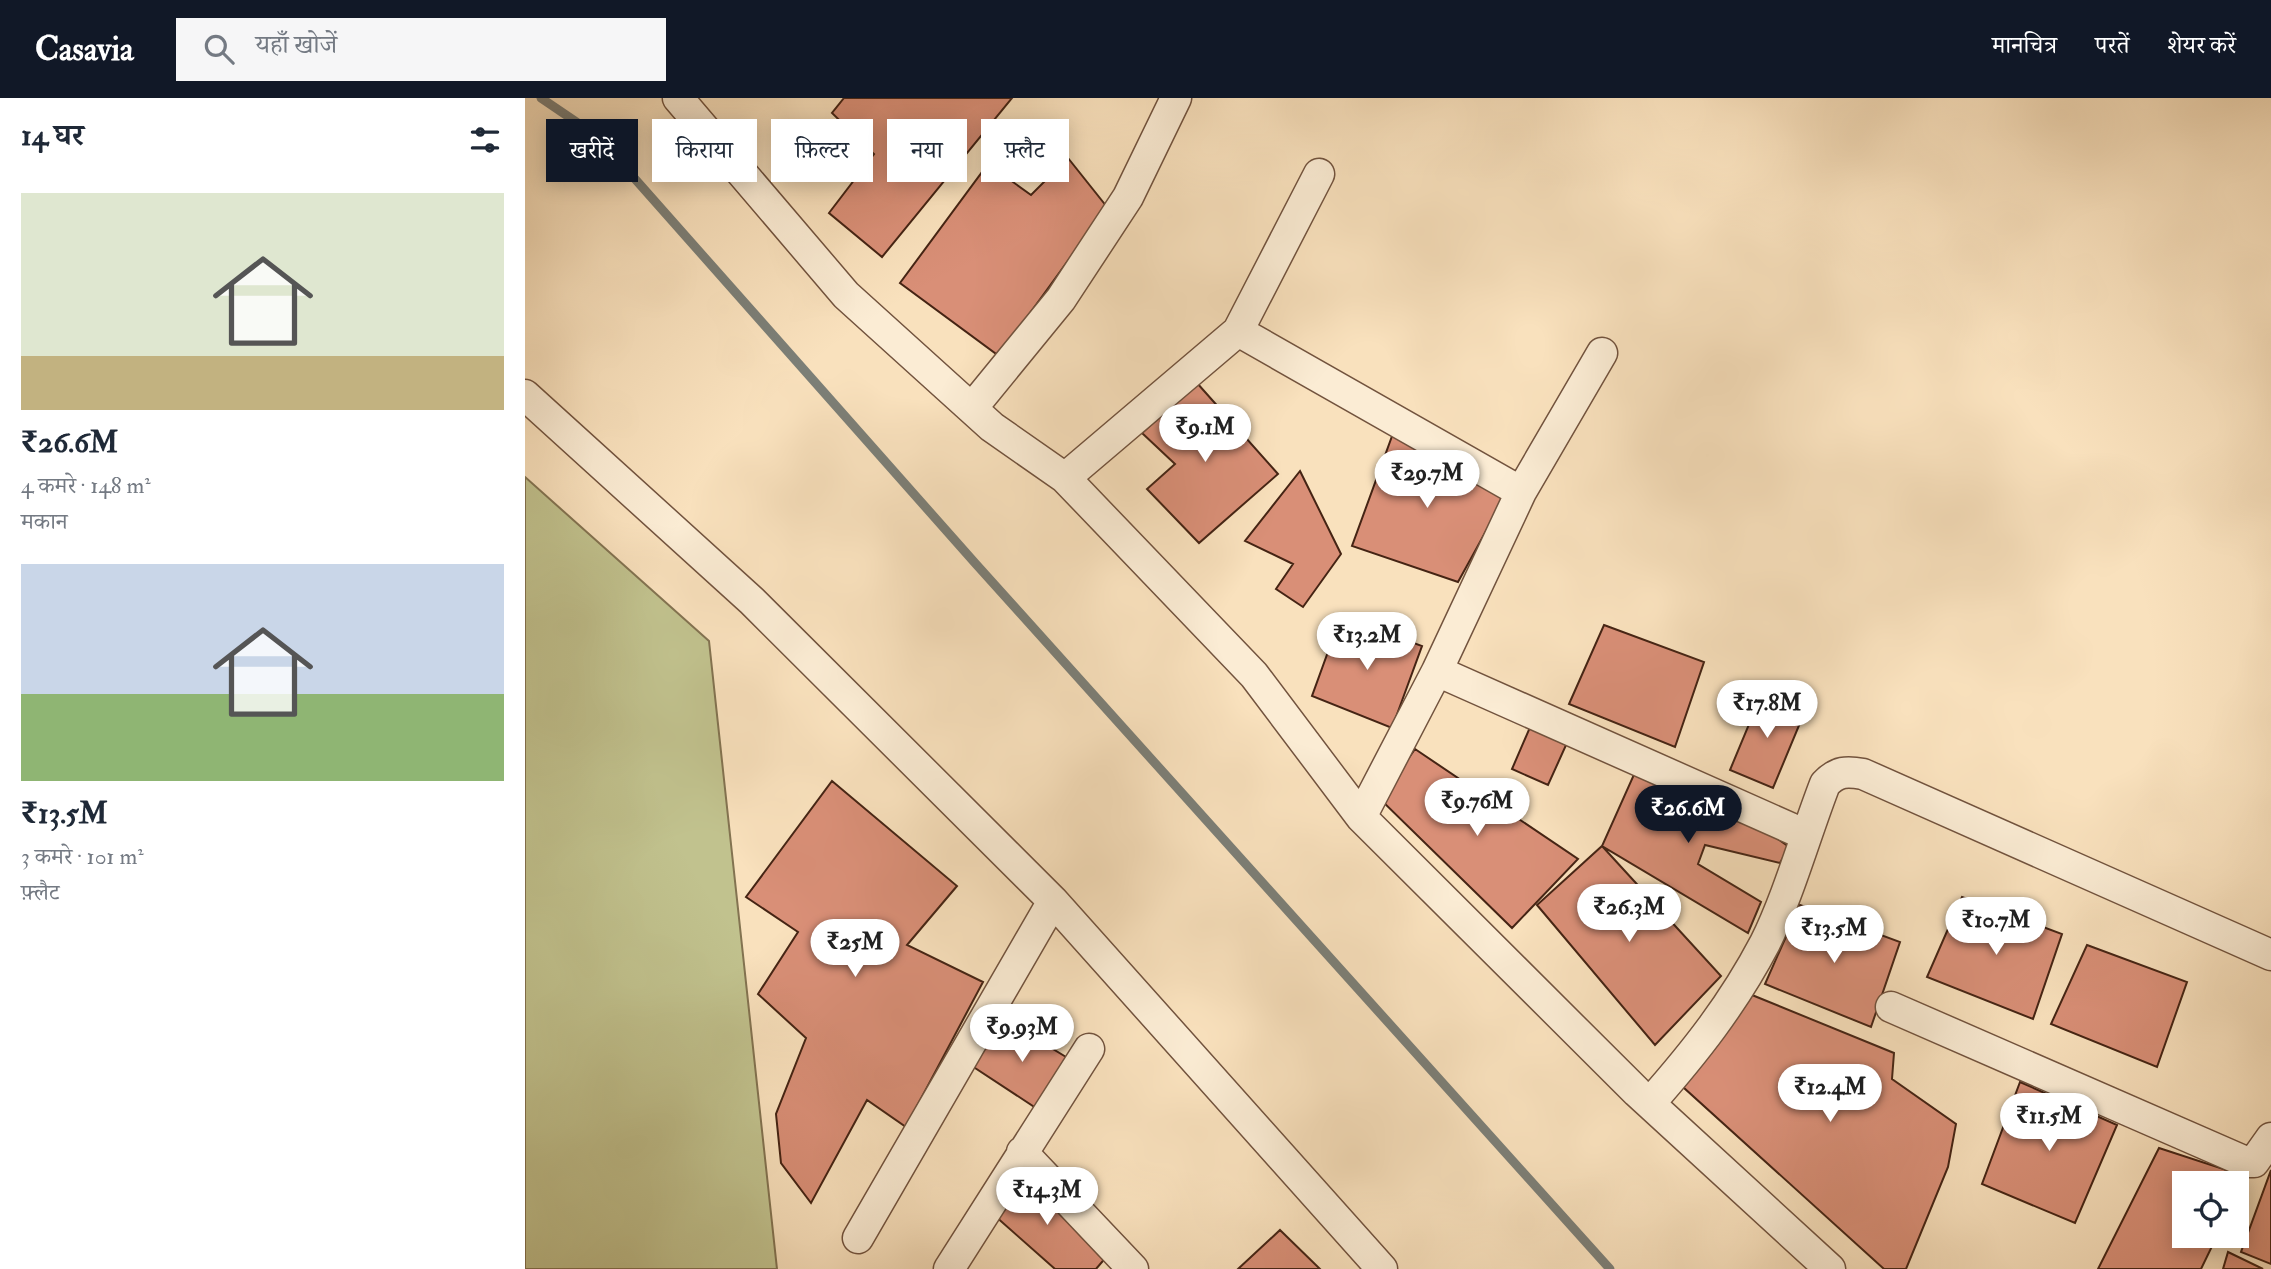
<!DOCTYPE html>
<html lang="hi">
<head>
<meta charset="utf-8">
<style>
	body { margin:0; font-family:"IM FELL Double Pica","Noto Serif Devanagari",serif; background:#f6f6f7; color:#1f2937; height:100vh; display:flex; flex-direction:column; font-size:26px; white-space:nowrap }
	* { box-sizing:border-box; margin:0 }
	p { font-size:23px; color:#747a83 }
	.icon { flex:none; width:38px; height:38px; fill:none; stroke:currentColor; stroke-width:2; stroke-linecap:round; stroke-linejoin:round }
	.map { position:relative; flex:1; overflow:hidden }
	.side { display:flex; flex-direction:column; background:#fff; width:525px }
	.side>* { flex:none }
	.banner { position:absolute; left:21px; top:21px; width:665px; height:63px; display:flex; gap:14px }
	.controls { position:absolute; left:1647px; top:1073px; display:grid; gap:14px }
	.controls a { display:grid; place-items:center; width:77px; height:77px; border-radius:0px; background:#fff; box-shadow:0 4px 18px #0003; font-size:35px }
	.price { position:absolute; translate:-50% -60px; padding:0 16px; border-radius:24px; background:#fff; color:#222; font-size:23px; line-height:46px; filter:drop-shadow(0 2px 4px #0008) }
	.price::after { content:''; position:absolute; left:50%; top:42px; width:21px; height:16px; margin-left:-10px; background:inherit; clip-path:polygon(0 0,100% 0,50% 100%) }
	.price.active { background:#111827; color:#fff }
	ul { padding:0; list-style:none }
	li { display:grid; align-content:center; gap:14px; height:371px; padding:0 21px }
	li span { display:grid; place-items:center; height:217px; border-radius:0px; color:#555 }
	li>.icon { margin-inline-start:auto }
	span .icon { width:126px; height:126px; fill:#fffc; stroke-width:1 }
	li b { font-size:30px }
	h2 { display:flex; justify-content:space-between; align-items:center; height:84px; padding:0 21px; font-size:30px }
	.chip { padding:0 24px; border-radius:0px; background:#fff; box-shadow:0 4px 18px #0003; font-size:24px; line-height:63px }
	.chip.active { background:#111827; color:#fff }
	header { display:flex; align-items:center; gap:42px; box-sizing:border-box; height:98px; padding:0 35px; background:#111827; color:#fff }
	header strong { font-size:33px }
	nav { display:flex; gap:38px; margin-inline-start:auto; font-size:24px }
	.search { width:490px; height:63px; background:#f6f6f7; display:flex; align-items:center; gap:18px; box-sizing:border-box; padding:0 24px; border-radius:0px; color:#747a83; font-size:26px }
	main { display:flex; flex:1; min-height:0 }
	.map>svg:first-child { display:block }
	.green { fill:#c1c28e; stroke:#837351; stroke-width:2 }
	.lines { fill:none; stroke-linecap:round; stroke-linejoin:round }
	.stream { stroke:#7c7f77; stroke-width:9 }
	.building { fill:#d98f77; stroke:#452414; stroke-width:2 }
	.street-casing { stroke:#72533e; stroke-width:33 }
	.street { stroke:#fbecd4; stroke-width:30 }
</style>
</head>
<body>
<header>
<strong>Casavia</strong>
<div class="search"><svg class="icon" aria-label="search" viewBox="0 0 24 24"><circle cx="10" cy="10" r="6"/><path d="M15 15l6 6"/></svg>यहाँ खोजें</div>
<nav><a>मानचित्र</a><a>परतें</a><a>शेयर करें</a></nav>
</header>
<main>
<section class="side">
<h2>14 घर<svg class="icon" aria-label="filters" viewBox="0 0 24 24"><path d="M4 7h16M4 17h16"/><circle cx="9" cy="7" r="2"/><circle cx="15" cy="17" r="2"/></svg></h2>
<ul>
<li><span style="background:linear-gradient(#dfe7d0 75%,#c2b280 0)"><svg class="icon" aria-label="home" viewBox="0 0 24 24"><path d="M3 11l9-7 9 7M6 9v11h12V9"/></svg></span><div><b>₹26.6M</b><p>4 कमरे · 148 m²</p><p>मकान</p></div></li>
<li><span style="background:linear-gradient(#c9d6e8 60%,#8fb573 0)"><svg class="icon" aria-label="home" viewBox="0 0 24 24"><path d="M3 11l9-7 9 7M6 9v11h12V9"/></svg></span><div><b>₹13.5M</b><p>3 कमरे · 101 m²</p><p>फ़्लैट</p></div></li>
</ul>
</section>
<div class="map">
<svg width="1746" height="1171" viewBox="0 0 1746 1171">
	<rect width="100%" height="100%" fill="#f9e1bd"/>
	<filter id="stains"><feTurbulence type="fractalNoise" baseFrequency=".00286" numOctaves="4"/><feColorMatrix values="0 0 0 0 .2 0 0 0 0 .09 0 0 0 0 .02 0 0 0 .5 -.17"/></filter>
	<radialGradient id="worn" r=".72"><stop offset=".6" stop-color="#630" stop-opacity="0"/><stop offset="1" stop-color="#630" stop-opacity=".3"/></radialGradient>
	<!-- green -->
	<path class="green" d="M0,379L184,543L252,1171H0Z"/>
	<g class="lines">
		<!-- stream -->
		<path class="stream" d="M16,0L72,38L450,465L1085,1171"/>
	</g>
	<!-- building -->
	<path class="building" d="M319,0H487L357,159L304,115L349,56L307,15Z
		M543,60L582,109L474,258L375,185L463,66L506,97Z
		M672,285L753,376L674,445L622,391L650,366L617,335Z
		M870,330L982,395L933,484L827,448Z
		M775,373L816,456L778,509L751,491L768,466L720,443Z
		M816,518L897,548L867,630L787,598Z
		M1079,527L1179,564L1150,649L1044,606Z
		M1237,595L1280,613L1248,690L1205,672Z
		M1009,620L1046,636L1023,687L987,671Z
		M890,651L1053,761L987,830L855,701Z
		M1111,672L1242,733L1264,749L1255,765L1180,747L1173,766L1236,804L1223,835L1077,748Z
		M307,683L432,788L382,847L458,884L381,1029L342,1002L286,1105L256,1065L251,1016L281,940L233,896L273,834L221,799Z
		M1077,748L1196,878L1130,947L1012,807Z
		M1437,799L1537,836L1508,921L1402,879Z
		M1275,807L1375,844L1346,929L1240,886Z
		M1562,847L1662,884L1632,969L1526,926Z
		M1227,897L1369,955L1367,981L1431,1026L1423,1069L1381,1171H1359L1158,989Z
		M477,920L546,962L517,1014L447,968Z
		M1495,984L1592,1027L1550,1125L1457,1086Z
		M1634,1050L1720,1078L1712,1097V1085H1659V1138H1692L1676,1171H1573Z
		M495,1069L583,1157L571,1171H530L469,1117Z
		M1746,1072V1166L1716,1154Z
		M755,1132L795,1171H713Z
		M1703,1154L1738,1171H1698Z"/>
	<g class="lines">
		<!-- street casing -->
		<g class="street-casing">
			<path id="street" d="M153,0L321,197L467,329L540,380L729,577L836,719L1112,994L1305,1171
				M713,233L996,394
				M0,297L227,503L528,803L857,1171
				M447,310L536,201L603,99L651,0
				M540,380L713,233L794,76
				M912,573L996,394L1077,255
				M836,719L912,573L1281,737
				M1366,909L1721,1064H1729L1746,1040
				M1125,1005C1170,954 1208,906 1240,845C1263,799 1281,735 1300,686C1312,673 1322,673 1338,676L1746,857
				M497,1054L608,1171
				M333,1140L528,803
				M424,1171L564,951"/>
		</g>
		<!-- street -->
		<use href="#street" class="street"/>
	</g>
	<rect width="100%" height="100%" filter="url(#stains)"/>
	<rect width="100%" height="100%" fill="url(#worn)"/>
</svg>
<div class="controls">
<a><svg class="icon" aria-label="locate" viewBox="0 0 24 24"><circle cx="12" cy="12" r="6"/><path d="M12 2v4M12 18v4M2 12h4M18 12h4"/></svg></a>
</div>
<b class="price" style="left:680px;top:366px">₹9.1M</b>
<b class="price" style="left:902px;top:412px">₹29.7M</b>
<b class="price" style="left:842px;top:574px">₹13.2M</b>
<b class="price" style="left:1242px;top:642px">₹17.8M</b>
<b class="price" style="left:952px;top:740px">₹9.76M</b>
<b class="price active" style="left:1163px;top:747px">₹26.6M</b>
<b class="price" style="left:1104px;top:846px">₹26.3M</b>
<b class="price" style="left:1471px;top:859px">₹10.7M</b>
<b class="price" style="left:1309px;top:867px">₹13.5M</b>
<b class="price" style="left:330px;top:881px">₹25M</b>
<b class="price" style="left:497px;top:966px">₹9.93M</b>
<b class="price" style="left:1305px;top:1026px">₹12.4M</b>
<b class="price" style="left:1524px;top:1055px">₹11.5M</b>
<b class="price" style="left:522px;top:1129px">₹14.3M</b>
<div class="banner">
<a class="chip active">खरीदें</a>
<a class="chip">किराया</a>
<a class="chip">फ़िल्टर</a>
<a class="chip">नया</a>
<a class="chip">फ़्लैट</a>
</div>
</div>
</main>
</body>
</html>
